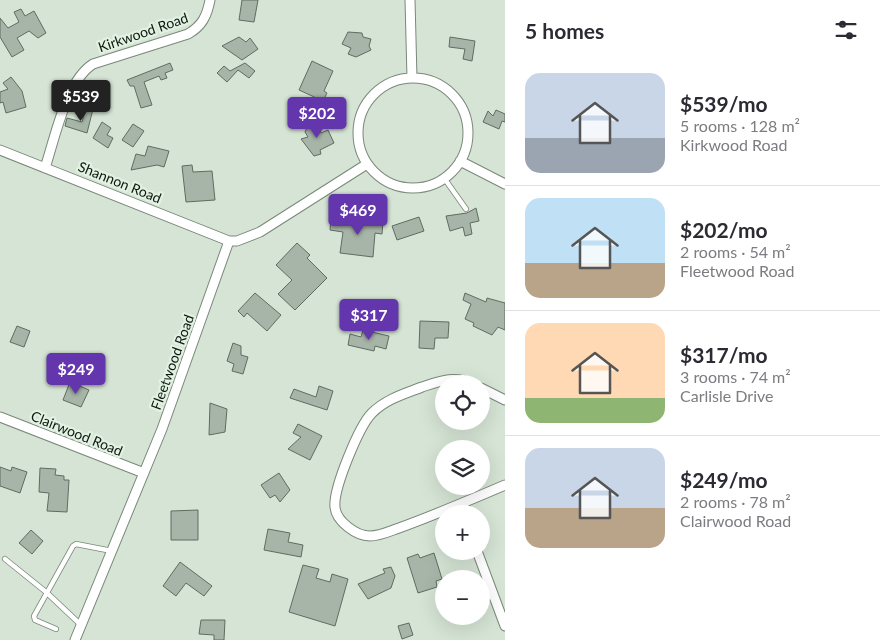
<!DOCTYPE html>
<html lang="en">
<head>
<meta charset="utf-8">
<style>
	body { margin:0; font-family:Lato,sans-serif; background:#f2f2f3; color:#2b2b33; height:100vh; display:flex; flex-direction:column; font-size:19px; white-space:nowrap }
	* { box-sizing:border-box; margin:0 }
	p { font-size:16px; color:#7c7c81 }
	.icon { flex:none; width:28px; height:28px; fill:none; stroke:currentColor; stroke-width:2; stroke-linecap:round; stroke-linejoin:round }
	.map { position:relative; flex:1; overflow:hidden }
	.sheet { display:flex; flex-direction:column; background:#fff; width:375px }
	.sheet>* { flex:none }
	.buttons { position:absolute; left:435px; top:375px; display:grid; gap:10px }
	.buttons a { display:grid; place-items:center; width:55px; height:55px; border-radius:50%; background:#fff; box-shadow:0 5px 20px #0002; font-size:25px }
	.price { position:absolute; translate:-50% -42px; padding:0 11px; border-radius:5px; background:#6336ad; color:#fff; font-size:16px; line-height:32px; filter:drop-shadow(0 1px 2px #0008) }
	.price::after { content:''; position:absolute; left:50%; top:30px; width:15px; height:11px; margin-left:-8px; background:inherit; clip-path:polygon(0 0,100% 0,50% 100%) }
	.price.selected { background:#222; color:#fff }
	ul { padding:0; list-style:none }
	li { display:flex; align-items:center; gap:15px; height:125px; padding:0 20px }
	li+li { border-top:1px solid #e1e1e2 }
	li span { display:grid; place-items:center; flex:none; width:140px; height:100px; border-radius:15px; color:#555 }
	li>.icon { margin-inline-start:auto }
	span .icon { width:60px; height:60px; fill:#fffc; stroke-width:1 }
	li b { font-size:21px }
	h2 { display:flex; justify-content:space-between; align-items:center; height:60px; padding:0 20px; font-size:21px }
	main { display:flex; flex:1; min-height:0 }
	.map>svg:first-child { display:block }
	.building { fill:#a6b5a7; stroke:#5f6d60 }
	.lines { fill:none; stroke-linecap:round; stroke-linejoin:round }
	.service-casing { stroke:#7a887a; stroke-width:6 }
	.minor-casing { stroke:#7a887a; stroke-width:11 }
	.service { stroke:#fff; stroke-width:4.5 }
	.minor { stroke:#fff; stroke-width:9 }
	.labels { text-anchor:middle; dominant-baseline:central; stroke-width:4.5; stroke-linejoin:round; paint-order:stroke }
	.street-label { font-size:14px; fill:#101610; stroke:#e2f2e2 }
</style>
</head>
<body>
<main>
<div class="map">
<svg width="505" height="640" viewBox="0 0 505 640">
	<rect width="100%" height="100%" fill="#d5e4d5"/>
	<!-- building -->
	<path class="building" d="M242,0H258L254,22L239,20Z
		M21,9L25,16L34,11L46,33L38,38L29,31L17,38L24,50L12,57L0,37V18L8,28L19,22L14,12Z
		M348,32L362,33L363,37L371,39L369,46L371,50L356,57L348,54L351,48L342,44Z
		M239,37L246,42L250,38L258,49L242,60L222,46Z
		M450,37L475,41L472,61L463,59L465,49L449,47Z
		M312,61L333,71L324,91L327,93L323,101L299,90Z
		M170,63L173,70L165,73L167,78L161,80L159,76L144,82L152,105L141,108L134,86H130L127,80Z
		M245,63L255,71L249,78L238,70L227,82L217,73L224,66L230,71Z
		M11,77L22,91L26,107L6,113L3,102L0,103V92L8,89L3,83Z
		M87,105L93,109L87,133L65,126L67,118L82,122Z
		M496,110L505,114V122L502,121L499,129L483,122L488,111L493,116Z
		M315,121L321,133L328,130L334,143L320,150L321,154L314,156L301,139L308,137L305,132L308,125Z
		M102,122L111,128L107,135L113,138L108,148L93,138Z
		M133,124L144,131L133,147L122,140Z
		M148,146L169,151L164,167L157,165L131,170L136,154L145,156Z
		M192,165L193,172L212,171L215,200L186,202L182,166Z
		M476,208L479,221L470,223L472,234L465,236L463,227L450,231L446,216L467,213Z
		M419,217L424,231L397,240L392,226Z
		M331,219L365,223V220L383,221L382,234L375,233L373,257L340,253L343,232L330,230Z
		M297,243L310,255L307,258L327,278L295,310L278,294L292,280L276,265Z
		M255,293L281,315L267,331L247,313L244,317L238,311Z
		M465,293L486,302L487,298L505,303V330L498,327L492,335L473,326L474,323L465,319L471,304L463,300Z
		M420,321L449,322L448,338H435L434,349L419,348Z
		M17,326L30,331L24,347L10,342Z
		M363,330L389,336L386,349L375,346L374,351L348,345L350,334L361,337Z
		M233,343L241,346V355L248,357L243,374L232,371L234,364L227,361Z
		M70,382L89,390L81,407L63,400Z
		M319,386L333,391L327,410L290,398L294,389L316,397Z
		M210,403L227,409L225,432L209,435Z
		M298,424L322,436L310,460L288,449L301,437L293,433Z
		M0,467L11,471L12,467L27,472L20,493L0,486Z
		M40,468L56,469L55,475L64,476V480H69L67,512L47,511L49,493L39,492Z
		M279,473L290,490L280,502L275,495L270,498L261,485Z
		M198,510V540H171V511Z
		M268,529L290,533L288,542L303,545L301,557L264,550Z
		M31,530L43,541L32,554L19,543Z
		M434,553L442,579L436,581L437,587L418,593L407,558L418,554L420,558Z
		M180,562L212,586L204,596L186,583L176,596L163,586Z
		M303,565L319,569L316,578L330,582L332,574L348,579L335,626L289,612Z
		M391,567L395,576L391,588L368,599L358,584L385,573L383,569Z
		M201,620H225L224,640H214V635L199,634Z
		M409,623L413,635L402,639L398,626Z"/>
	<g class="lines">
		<!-- service casing -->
		<g class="service-casing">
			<path id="service" d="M444,178L466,209
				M5,559L46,592L81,625
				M56,629L35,620L34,616L73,546L76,544L112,551"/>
		</g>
		<!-- minor casing -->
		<g class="minor-casing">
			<path id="minor" d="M410,0L412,78
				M358 133a55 55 0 1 1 110 0a55 55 0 1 1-110 0Z
				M0,150L229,241
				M460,161L505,184
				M45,168C55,138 66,81 93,64L188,34C202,26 207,16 210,0
				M473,384C454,375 440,381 422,387C404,394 386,399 372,413C359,426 333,489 335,507C336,521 356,536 370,536C380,536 390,531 399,528C435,515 470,500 505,485
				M481,388L505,400
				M0,417L144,473
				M460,504L463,514
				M477,551L505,626
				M75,640L162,429L229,241H237L260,232L367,164"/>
		</g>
		<!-- service -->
		<use href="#service" class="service"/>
		<!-- minor -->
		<use href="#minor" class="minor"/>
	</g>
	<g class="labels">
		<!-- street labels -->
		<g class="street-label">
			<text transform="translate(143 32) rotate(-19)">Kirkwood Road</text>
			<text transform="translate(120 182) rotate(22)">Shannon Road</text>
			<text transform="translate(172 362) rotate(-70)">Fleetwood Road</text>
			<text transform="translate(77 433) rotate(22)">Clairwood Road</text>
		</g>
	</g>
</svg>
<div class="buttons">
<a><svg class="icon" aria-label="locate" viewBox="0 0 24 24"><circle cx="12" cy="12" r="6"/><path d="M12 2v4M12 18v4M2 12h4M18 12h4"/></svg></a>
<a><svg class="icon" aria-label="layers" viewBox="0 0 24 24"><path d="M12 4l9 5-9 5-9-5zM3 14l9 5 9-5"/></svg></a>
<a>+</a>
<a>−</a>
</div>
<b class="price selected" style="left:81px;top:122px">$539</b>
<b class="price" style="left:317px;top:139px">$202</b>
<b class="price" style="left:358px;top:236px">$469</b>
<b class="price" style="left:369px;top:341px">$317</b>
<b class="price" style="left:76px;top:395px">$249</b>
</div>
<section class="sheet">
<h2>5 homes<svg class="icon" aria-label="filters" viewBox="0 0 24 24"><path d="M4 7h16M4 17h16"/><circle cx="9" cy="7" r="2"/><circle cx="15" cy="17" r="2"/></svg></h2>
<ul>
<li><span style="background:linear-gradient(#c9d6e8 65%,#9aa5b1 0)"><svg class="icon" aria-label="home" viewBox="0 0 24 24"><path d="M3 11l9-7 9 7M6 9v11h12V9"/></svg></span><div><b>$539/mo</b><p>5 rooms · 128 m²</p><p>Kirkwood Road</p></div></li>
<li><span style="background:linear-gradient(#bfe0f5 65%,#b9a48a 0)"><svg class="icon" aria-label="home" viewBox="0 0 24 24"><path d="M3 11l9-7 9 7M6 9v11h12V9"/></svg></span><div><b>$202/mo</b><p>2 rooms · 54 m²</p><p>Fleetwood Road</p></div></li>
<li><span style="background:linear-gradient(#ffd9b3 75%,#8fb573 0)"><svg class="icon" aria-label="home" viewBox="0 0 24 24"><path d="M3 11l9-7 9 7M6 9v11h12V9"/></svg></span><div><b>$317/mo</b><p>3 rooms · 74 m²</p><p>Carlisle Drive</p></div></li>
<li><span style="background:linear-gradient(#c9d6e8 60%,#b9a48a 0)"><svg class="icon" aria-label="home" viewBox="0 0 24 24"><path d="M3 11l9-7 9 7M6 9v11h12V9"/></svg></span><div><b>$249/mo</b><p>2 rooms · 78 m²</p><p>Clairwood Road</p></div></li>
</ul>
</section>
</main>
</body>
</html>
